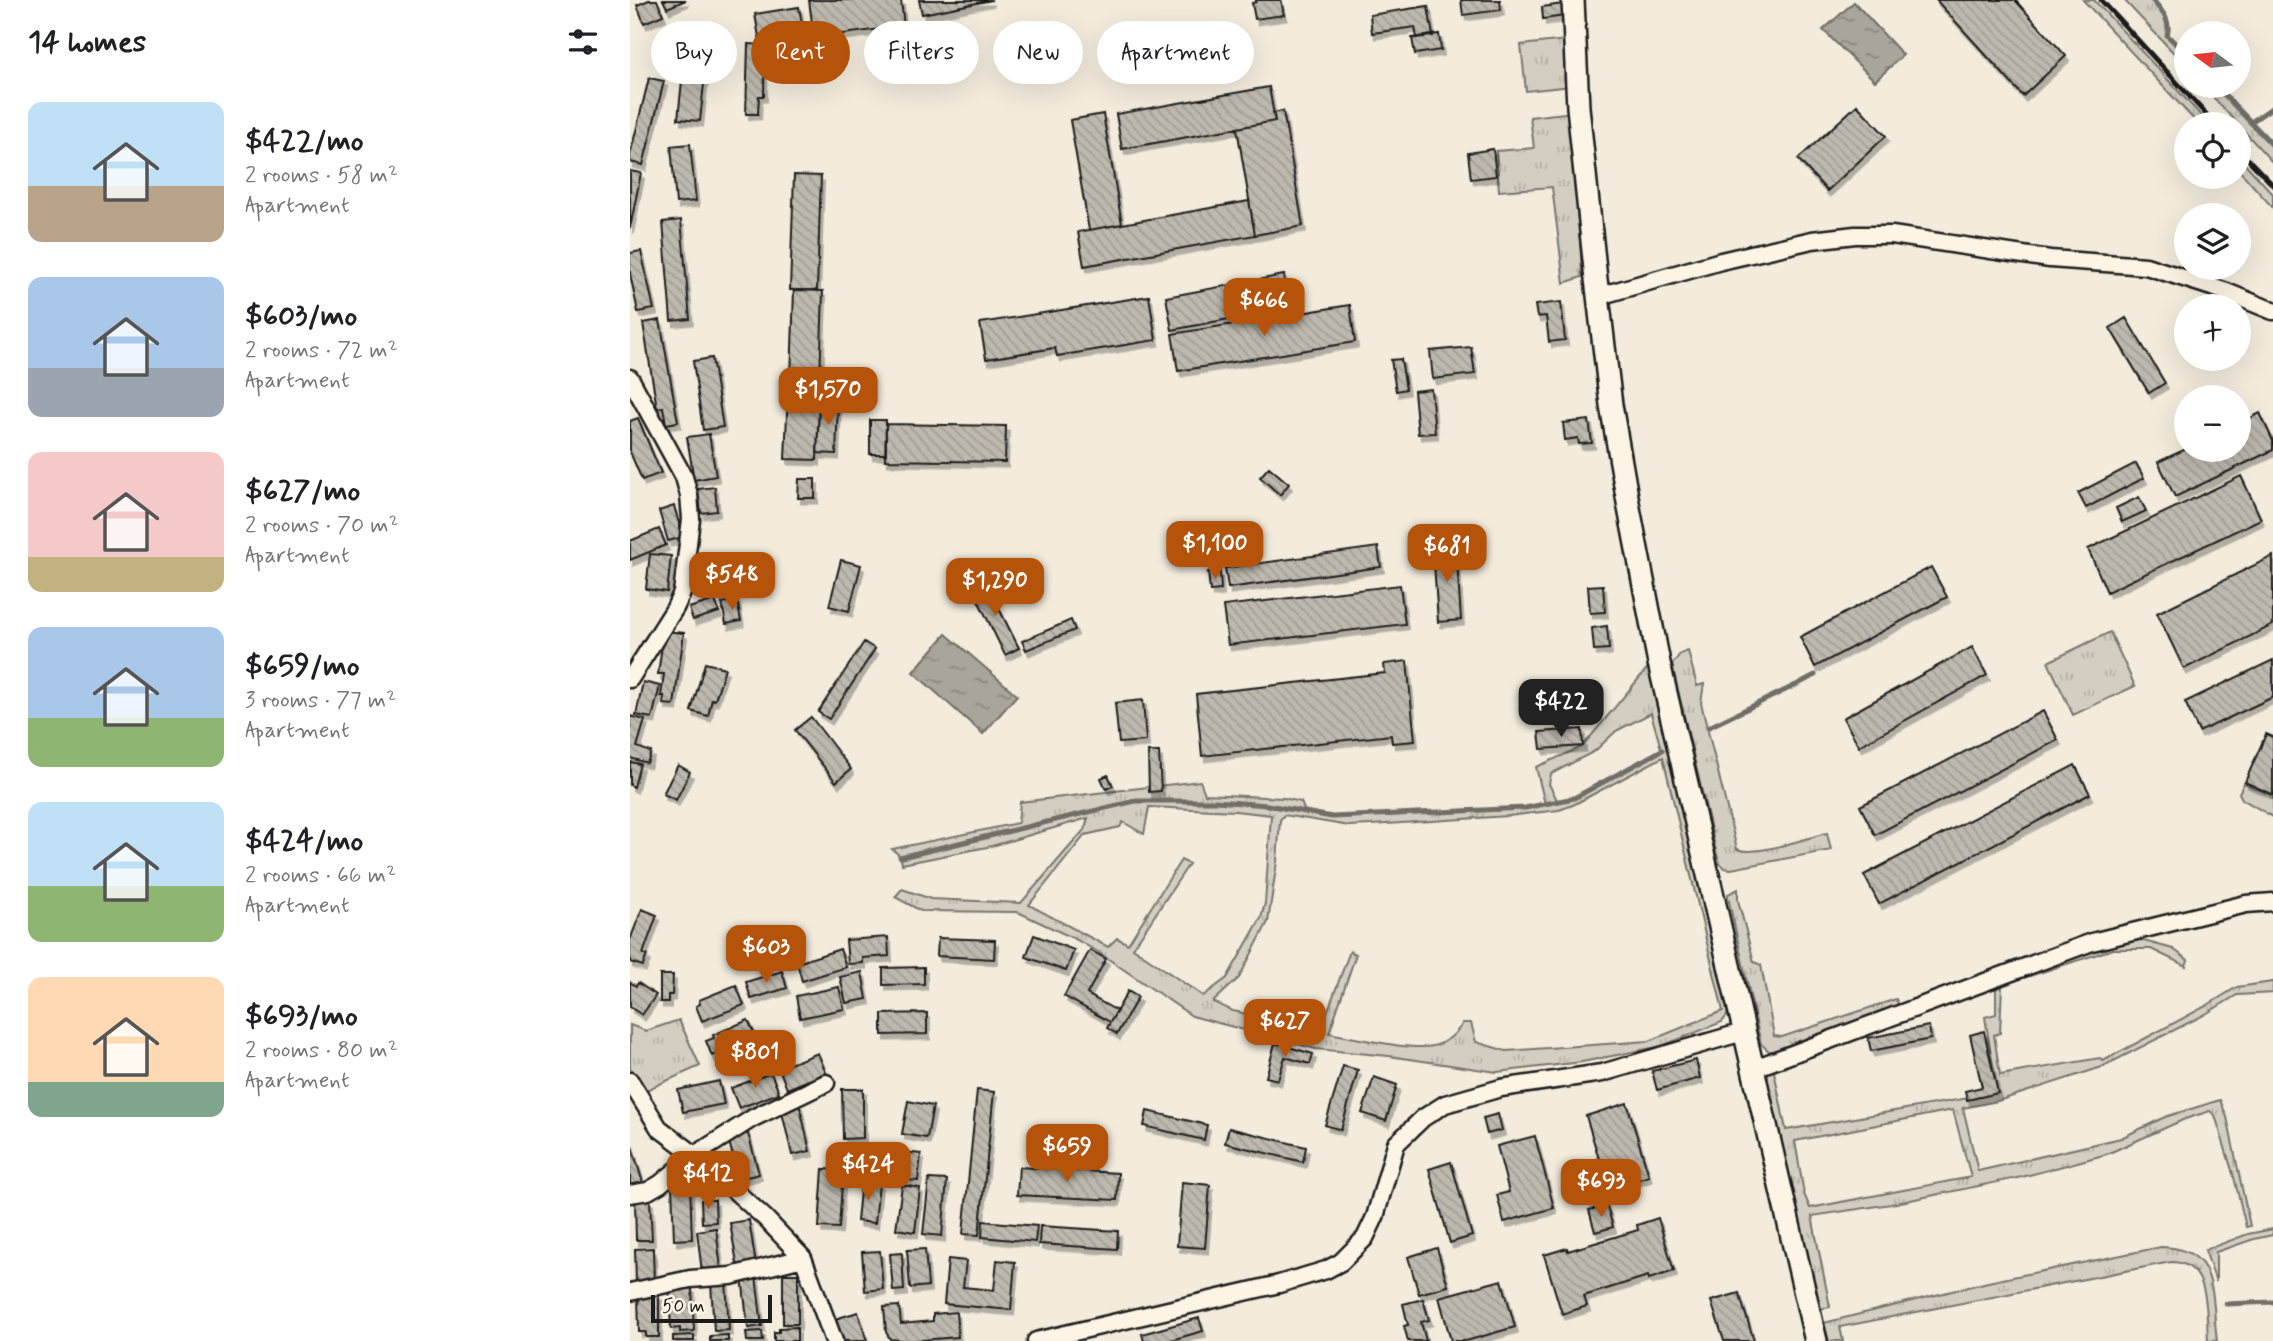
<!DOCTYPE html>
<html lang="en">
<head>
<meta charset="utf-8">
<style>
	body { margin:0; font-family:Mynerve,sans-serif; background:#f6f6f6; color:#202124; height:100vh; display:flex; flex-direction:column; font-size:26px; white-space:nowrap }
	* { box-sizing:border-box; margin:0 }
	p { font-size:23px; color:#757577 }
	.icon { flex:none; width:38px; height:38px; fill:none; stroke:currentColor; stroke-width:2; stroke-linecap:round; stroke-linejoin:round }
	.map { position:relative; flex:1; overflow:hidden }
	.panel { display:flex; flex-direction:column; background:#fff; width:630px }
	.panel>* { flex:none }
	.top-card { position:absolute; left:21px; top:21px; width:665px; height:63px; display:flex; gap:14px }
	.needle { width:46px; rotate:285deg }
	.fabs { position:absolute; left:1544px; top:21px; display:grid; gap:14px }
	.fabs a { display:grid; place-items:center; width:77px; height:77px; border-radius:50%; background:#fff; box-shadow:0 7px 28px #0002; font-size:35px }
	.scale { position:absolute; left:21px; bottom:18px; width:121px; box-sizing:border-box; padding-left:7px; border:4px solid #1c1c1c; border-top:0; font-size:19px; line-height:24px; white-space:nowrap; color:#1c1c1c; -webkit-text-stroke:5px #fcf5e5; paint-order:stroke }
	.price { position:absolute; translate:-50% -60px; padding:0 16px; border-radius:14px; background:#b45309; color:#fff; font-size:23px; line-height:46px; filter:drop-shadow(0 2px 4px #0008) }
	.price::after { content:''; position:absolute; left:50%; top:42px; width:21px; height:16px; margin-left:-10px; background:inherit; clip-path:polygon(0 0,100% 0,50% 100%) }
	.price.current { background:#222; color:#fff }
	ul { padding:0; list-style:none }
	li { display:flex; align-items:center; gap:21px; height:175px; padding:0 28px }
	li span { display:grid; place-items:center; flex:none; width:196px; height:140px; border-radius:14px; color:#555 }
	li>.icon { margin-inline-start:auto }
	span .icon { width:84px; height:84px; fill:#fffc; stroke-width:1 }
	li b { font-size:30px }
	h2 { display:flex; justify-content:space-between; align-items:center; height:84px; padding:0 28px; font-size:30px }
	.chip { padding:0 24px; border-radius:32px; background:#fff; box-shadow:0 7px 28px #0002; font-size:24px; line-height:63px }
	.chip.current { background:#b45309; color:#fff }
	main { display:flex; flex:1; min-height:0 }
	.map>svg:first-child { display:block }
	.grass { fill:url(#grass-tufts); stroke:#78756e; stroke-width:2; fill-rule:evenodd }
	.forest { fill:url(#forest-firs); stroke:#78756e; stroke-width:2 }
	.water { fill:url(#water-ripples); stroke:#716e68; stroke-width:2 }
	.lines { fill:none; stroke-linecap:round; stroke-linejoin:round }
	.stream { stroke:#716e68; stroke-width:5 }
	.building { fill:url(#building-back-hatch); stroke:#1c1c1c; stroke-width:2; filter:url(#shadow) }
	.street-casing { stroke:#1c1c1c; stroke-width:21 }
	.secondary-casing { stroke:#1c1c1c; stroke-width:26 }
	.street { stroke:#fcf5e5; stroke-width:16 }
	.secondary { stroke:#fcf5e5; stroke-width:21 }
	.rail { stroke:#1c1c1c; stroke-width:5 }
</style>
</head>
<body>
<main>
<section class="panel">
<h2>14 homes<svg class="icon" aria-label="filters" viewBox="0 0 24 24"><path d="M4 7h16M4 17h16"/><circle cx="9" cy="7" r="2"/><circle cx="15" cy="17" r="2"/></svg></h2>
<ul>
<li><span style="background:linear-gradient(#bfe0f5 60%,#b9a48a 0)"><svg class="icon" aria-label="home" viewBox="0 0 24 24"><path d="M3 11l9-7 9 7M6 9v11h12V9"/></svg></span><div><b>$422/mo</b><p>2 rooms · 58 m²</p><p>Apartment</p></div></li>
<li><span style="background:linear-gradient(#a9c7e8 65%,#9aa5b1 0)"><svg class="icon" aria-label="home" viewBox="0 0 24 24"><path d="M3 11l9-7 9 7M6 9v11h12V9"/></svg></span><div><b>$603/mo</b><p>2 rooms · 72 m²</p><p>Apartment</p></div></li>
<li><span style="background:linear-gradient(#f6c9c9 75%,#c2b280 0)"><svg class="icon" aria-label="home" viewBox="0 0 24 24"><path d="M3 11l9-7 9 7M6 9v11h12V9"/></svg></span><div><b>$627/mo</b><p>2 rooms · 70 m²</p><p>Apartment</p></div></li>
<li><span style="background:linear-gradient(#a9c7e8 65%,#8fb573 0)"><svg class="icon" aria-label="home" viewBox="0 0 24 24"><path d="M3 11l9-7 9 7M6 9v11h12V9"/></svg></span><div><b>$659/mo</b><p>3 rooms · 77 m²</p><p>Apartment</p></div></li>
<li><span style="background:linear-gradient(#bfe0f5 60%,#8fb573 0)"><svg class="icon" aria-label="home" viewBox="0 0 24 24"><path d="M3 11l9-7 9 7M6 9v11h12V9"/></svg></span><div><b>$424/mo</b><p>2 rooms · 66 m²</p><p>Apartment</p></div></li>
<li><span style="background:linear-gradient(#ffd9b3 75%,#7fa58c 0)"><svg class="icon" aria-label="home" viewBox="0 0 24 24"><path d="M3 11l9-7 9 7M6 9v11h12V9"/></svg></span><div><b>$693/mo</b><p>2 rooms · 80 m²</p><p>Apartment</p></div></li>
</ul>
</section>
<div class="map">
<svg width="1643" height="1341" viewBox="0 0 1643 1341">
	<defs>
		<pattern id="grass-tufts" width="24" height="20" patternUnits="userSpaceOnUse" patternTransform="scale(1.75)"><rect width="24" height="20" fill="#d3cec1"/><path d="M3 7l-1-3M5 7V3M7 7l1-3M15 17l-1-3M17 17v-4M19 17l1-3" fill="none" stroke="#b5b0a5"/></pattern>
		<pattern id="forest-firs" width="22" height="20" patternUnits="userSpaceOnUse" patternTransform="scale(1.75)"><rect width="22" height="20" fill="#d3cec1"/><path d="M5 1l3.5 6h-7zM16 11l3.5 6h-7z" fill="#b5b0a5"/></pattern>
		<pattern id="water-ripples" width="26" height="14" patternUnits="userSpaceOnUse" patternTransform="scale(1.75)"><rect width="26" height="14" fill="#aaa59b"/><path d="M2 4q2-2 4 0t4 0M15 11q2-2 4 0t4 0" fill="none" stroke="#8a867e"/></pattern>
		<pattern id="building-back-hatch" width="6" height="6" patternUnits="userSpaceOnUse" patternTransform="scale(1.75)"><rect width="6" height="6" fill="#beb9ae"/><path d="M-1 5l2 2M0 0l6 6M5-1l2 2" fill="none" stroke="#a39e95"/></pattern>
		<filter id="shadow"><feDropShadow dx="3" dy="5.5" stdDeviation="0" flood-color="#0004"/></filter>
	</defs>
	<rect width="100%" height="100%" fill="#f3ecdd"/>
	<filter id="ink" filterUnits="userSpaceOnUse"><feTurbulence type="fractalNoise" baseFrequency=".0143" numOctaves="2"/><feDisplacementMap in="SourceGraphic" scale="14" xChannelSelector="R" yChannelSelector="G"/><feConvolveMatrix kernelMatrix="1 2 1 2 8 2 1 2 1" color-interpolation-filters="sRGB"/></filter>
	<g filter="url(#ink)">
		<!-- grass -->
		<path class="grass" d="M1453,0H1464L1579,124H1568Z
			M1494,0H1520C1529,10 1540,21 1536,35L1556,56V66Z
			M936,40L941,86L896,91L891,45Z
			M1573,86H1584L1643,148V163Z
			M943,112L952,277L934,283L922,187L869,191L866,151L904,148L900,117Z
			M1608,156L1643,194V208L1608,169Z
			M1480,632L1505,686L1443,715L1418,662Z
			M1058,651L1067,686L1074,684L1071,703L1107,849C1126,857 1175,838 1197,833L1201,850L1101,869L1094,868L1089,863L1042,665L1050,654Z
			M1020,665L1098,1007L1097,1016L1092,1022L1032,1046L952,1062L867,1072L759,1056L686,1049L562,1016L468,952L445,939L388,912L291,911L265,897L272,889L301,899L391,903L455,829L458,818L362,846L272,864L271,859L506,802H585L637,806L702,818L896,809L944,799L1032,752L1021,713L986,731L965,751L921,774L919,784L928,802L915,804L906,767L952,747ZM1033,757L1093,1011L1019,1041L876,1051L846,1042L841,1023H833C826,1034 816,1043 803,1046C780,1051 723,1037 699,1033L726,954L720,951L691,1029L603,1011L583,1002L609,978L638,922L647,862L650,820L654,815L719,826L741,825L878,816L929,810L943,805ZM519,807L605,811L641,815L635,903L631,918L597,978L573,996L503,948L559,864L551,860L498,944L487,938L478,947L399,905L455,835L490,827L493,822L514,834Z
			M570,781L575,794L654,798L671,802L675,812L647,805L586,800H505L270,856L262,849L388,823L390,802Z
			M1108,889V900L1124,962L1131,965L1144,1036L1152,1037L1266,999L1268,1005L1140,1052L1131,1044L1098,897V894Z
			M1510,940L1543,949L1558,960L1556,966L1521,949H1483L1372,985L1370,1033L1364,1035L1370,1075L1470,1058L1473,1061L1576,1006L1607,987L1643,982V993L1607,995L1574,1015L1472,1067L1368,1101L1333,1108L1348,1171L1491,1138L1535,1117L1590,1100L1597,1117L1620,1226L1616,1227L1604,1177L1585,1115L1580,1111L1555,1119L1477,1154L1392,1177L1261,1204L1182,1216L1200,1307L1190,1309L1138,1083V1068L1157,1061L1156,1067L1144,1071L1156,1130L1367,1093L1355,1017L1366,1014V982C1410,967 1463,943 1510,940ZM1323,1110L1341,1177L1180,1208L1174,1194L1165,1141Z
			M49,1020L70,1066L14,1091L0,1068V1025L16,1031Z
			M1643,1229V1235L1624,1239L1586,1252V1282L1575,1250L1618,1234Z
			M1531,1247C1590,1248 1581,1296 1587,1341H1578C1576,1312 1581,1262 1541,1262L1210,1327L1213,1341H1199L1194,1323L1358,1282Z"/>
		<!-- forest -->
		<path class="forest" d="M1614,783L1643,796V817L1612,799L1609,793Z"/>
		<!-- water -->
		<path class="water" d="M1224,2L1273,55L1245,81L1193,30Z
			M316,634L387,695L353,734L283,672Z"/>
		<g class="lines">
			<!-- stream -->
			<path class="stream" d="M1523,0C1531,10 1542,21 1537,35L1556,54
				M1586,86L1643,145
				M1621,122L1643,107
				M1168,684L1185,675
				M1079,727L1166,685
				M270,857L505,801H586L637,805L702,817L895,808L944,798L1032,750
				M1596,1304L1643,1302"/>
		</g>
		<!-- building -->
		<path class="building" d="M19,0H27L33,15L14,23L7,5Z
			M33,0H56L37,8Z
			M179,0H271L274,26L184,38Z
			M289,0H362L292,14Z
			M626,0H651L654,15L625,19L622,3L626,2Z
			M831,0H870L871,10L833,15Z
			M1306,0H1385L1436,56L1393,96Z
			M933,4L935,16L913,19L912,7Z
			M798,6L803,36L787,38L785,27L742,33L740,15Z
			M169,7L173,30L129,37L125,14Z
			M809,34L811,50L785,54L782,38Z
			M118,44L135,45L134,96H129L128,114H116Z
			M53,71L75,74L70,121L48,119Z
			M19,78L34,81L13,165L0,162V155Z
			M639,87L645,121L492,149L486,114Z
			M1227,105L1256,136L1197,191L1168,159Z
			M653,111L673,226L625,235L607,128L645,121L643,113Z
			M473,114L492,224L459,230L440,120Z
			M60,144L66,201L46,203L41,146Z
			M863,149L866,176L841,179L838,153Z
			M0,171L11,173L0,228Z
			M164,175L191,176L187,290H160Z
			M619,201L625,235L454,266L448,232Z
			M51,220L60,319L41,321L33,222Z
			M11,251L24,309L8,312L0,274V253Z
			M654,275L660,307L542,330L536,297Z
			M164,290L193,291L190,379L161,378Z
			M519,296L526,340L427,356L425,348L356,359L350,323Z
			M931,302L935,340L919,342L916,316L907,317L905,305Z
			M720,305L725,342L548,371L542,334Z
			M1496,318L1535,383L1519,393L1480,328Z
			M30,320L48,422L36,424L33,407L27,408L13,323Z
			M841,347L845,374L803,379L800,351Z
			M82,358L93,427L73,430L63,361Z
			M771,359L776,389L766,391L761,360Z
			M164,378L190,379L187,460L155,459L158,391H164Z
			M801,389L805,433L788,434L784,391Z
			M189,401H208L206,454L187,453Z
			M1630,413L1643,441V450L1545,497L1528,462L1556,449L1608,450V424Z
			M8,418L31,473L12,480L0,452V421Z
			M240,420H256V454H240Z
			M959,420L962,443L949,444L948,438L935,440L933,423Z
			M256,424L376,426L375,462L255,460Z
			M79,434L86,476L64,480L57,437Z
			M1506,463L1514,478L1456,508L1448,493Z
			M639,467L659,484L650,495L630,477Z
			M1611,476L1631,519L1477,592L1458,549Z
			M169,479H185V498H168Z
			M85,487L87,511L71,513L68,489Z
			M1509,497L1516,511L1492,522L1486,508Z
			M44,506L53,537L38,541L29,511Z
			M29,529L36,545L0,560V541Z
			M826,546L831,620L808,622L803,548Z
			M748,547L751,567L598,588L595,568Z
			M20,554L41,556L37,592L16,589Z
			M1643,556V625L1554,669L1527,613Z
			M211,560L231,565L219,611L199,606Z
			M99,564L103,580L93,583L89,566Z
			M1301,567L1317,597L1185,667L1170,637Z
			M578,572H590L591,590L580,591Z
			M355,581L389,648L375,655L342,588Z
			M770,585L775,624L598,645L593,606Z
			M973,585L975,612L960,613L958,586Z
			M85,600L89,612L63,620L59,608Z
			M107,600L111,621L96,624L92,603Z
			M441,620L445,630L396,650L392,641Z
			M977,626L979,649L964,650L962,628Z
			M34,631L54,633L44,705L33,704L34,696H31L34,674H28Z
			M234,642L245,649L199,719L188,712Z
			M1342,647L1357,675L1229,746L1213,718Z
			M1643,660V697L1569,732L1555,702Z
			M777,661L785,741L762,743L761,735L572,756L566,694L755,673L754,664Z
			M75,663L95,668L85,700L82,699L78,716L61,711Z
			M13,682L30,686L22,718L6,715Z
			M513,700L516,741L489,743L485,703Z
			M1413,711L1428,740L1245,835L1230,806Z
			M0,716L15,720L7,747L21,752L17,763L0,758Z
			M181,717L221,769L206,782L165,730Z
			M952,729L953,746L911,749L909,732Z
			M1636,734L1643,737V795L1615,782Z
			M518,752H529L531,791L519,792Z
			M0,762L10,764L4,787L0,785Z
			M48,765L60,772L46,800L33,794Z
			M1445,765L1460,794L1249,904L1234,875Z
			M478,775L483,786L476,789L471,778Z
			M12,909L27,915L13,954L17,955L13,966L0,962V940Z
			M157,932L161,948L110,960L106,944Z
			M404,935L444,950L436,971L396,957Z
			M258,937L259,956L233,958V963L218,964L216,940Z
			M308,938L365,940L364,959L307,956Z
			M210,949L216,967L172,981L167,963Z
			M460,950L476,959L457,994L487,1011L480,1022L434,996Z
			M294,967V984L253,985V968Z
			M152,971L157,988L121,999L116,982Z
			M232,972L237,999L216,1003L210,977Z
			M30,975H43L42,995H38V1002H30Z
			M0,982L6,986L8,983L26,995L12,1015L0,1007Z
			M106,985L114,1005L72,1021L66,1006L70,1004L69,1000Z
			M209,987L214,1009L170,1018L166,996Z
			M498,991L508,997L487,1034L477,1028Z
			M297,1013V1034L252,1035V1014Z
			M118,1020L126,1037L82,1056L76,1041L84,1038L83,1035Z
			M1299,1026L1301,1039L1241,1051L1238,1038Z
			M1354,1031L1368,1093L1337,1100L1335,1091L1352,1087L1340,1035Z
			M645,1043L683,1054L680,1064L655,1057L648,1080L636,1077Z
			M188,1053L196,1073L157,1089L149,1068Z
			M1066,1060L1070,1078L1027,1090L1022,1071Z
			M713,1066L728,1070L711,1130L695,1125Z
			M141,1073L149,1093L109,1108L101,1088Z
			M744,1077L767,1085L756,1121L732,1113Z
			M89,1081L94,1104L53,1112L48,1090Z
			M212,1089H233V1138L213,1139Z
			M347,1090L364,1092L349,1235L333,1234Z
			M278,1101L303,1106L297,1138L272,1134Z
			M169,1103L180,1151L162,1155L151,1108Z
			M997,1103L1019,1176L978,1189L956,1116Z
			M517,1111L577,1125L574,1140L514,1126Z
			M868,1114L872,1130L857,1134L853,1118Z
			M599,1128L676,1147L673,1162L595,1143Z
			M118,1133L129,1174L109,1179L98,1138Z
			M905,1136L924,1208L874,1222L867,1195L879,1192L867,1146Z
			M0,1141L14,1186L0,1190Z
			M252,1150L291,1154L288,1181L250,1178Z
			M821,1162L842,1236L820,1243L799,1169Z
			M389,1167L488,1173L487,1200L387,1195Z
			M193,1169L213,1170L209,1228L189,1227Z
			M299,1179L317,1180L312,1236L293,1234Z
			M231,1181L249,1183L245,1223L227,1221Z
			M552,1182L580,1185L575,1248L547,1246Z
			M60,1184L62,1239L44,1240L42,1185Z
			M272,1185L290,1188L285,1232L266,1229Z
			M20,1200L22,1240H6L5,1201Z
			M71,1200H85L86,1222L72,1223Z
			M977,1206L983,1227L965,1232L959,1210Z
			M1028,1218L1044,1271L1019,1279L1018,1276L954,1296L957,1306L932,1314L914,1255L937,1248L938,1251L1008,1230L1007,1225Z
			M119,1220L126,1265L108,1269L100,1223Z
			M353,1221L407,1226L405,1242L352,1237Z
			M410,1226L488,1231L487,1249L409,1244Z
			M86,1228L91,1269L72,1272L67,1231Z
			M23,1248L24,1283L6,1284L5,1249Z
			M807,1248L818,1286L789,1294L778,1257Z
			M295,1249L298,1286L280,1288L277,1250Z
			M250,1251L253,1289L235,1291L232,1252Z
			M272,1253L274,1290L263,1291L260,1254Z
			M318,1259L336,1261L333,1287L364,1290L367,1260L385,1262L381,1310L314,1304Z
			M153,1274H168V1324H153Z
			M126,1276L132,1326L118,1328L112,1277Z
			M872,1280L885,1327L836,1341H821L809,1297Z
			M96,1282L99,1330L84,1331L81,1283Z
			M62,1288L64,1331L50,1332V1328L41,1329L39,1289Z
			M1109,1293L1124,1341H1094L1081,1301Z
			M29,1295V1337H16V1332H9L8,1296Z
			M793,1299L799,1320L791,1322L796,1341H778L774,1326L778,1325L773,1304Z
			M269,1306L271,1324L303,1321V1314L326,1312L328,1337L279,1341L260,1339L256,1332L254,1307Z
			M228,1312L237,1341H212L205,1319Z
			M569,1318L573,1331L538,1341H514L512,1334Z
			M167,1327V1341H144V1332H149V1328Z
			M132,1331L133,1341H117L116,1332Z
			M64,1335V1341H43V1336Z
			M98,1335V1341H80V1336Z"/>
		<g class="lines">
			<!-- street casing -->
			<g class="street-casing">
				<path id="street" d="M969,296L1091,261L1182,240L1225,235H1262L1420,259L1516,266L1594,291L1643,311
					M0,378L54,477L59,495L61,519L52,593L45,608L0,679
					M1122,1069L1462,942L1616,904L1643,902
					M0,1081L29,1128L65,1155L135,1218L173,1258L204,1341
					M0,1194L18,1191L30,1184L65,1155L123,1118L196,1083
					M0,1292L60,1279L101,1276L173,1258
					M406,1341L649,1284L696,1270L711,1262L735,1238L745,1217L766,1144L793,1118L815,1104L871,1088L972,1073L1113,1032"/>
			</g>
			<!-- secondary casing -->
			<g class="secondary-casing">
				<path id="secondary" d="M943,0L948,107L966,279L981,405L999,508L1029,663L1186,1341"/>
			</g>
			<!-- street -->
			<use href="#street" class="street"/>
			<!-- secondary -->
			<use href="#secondary" class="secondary"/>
			<!-- rail -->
			<path class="rail" d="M1471,0L1585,124
				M1608,149L1643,185"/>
		</g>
	</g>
</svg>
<div class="fabs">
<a><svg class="needle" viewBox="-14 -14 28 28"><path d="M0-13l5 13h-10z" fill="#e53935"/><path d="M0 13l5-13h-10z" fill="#757577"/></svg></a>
<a><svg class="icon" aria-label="locate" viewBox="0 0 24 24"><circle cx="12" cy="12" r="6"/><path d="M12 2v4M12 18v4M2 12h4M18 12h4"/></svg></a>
<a><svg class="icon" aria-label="layers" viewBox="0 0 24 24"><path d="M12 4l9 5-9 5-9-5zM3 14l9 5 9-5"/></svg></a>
<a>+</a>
<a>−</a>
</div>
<div class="scale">50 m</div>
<b class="price" style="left:634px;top:338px">$666</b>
<b class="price" style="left:198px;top:427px">$1,570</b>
<b class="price" style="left:585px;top:581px">$1,100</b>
<b class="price" style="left:817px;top:584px">$681</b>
<b class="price" style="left:102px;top:612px">$548</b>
<b class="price" style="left:365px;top:618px">$1,290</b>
<b class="price current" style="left:931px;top:739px">$422</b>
<b class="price" style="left:136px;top:985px">$603</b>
<b class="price" style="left:655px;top:1059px">$627</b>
<b class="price" style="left:125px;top:1090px">$801</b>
<b class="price" style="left:437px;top:1184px">$659</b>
<b class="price" style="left:238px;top:1202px">$424</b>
<b class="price" style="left:78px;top:1211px">$412</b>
<b class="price" style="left:971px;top:1219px">$693</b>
<div class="top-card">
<a class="chip">Buy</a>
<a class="chip current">Rent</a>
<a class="chip">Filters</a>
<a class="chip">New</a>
<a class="chip">Apartment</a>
</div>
</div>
</main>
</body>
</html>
